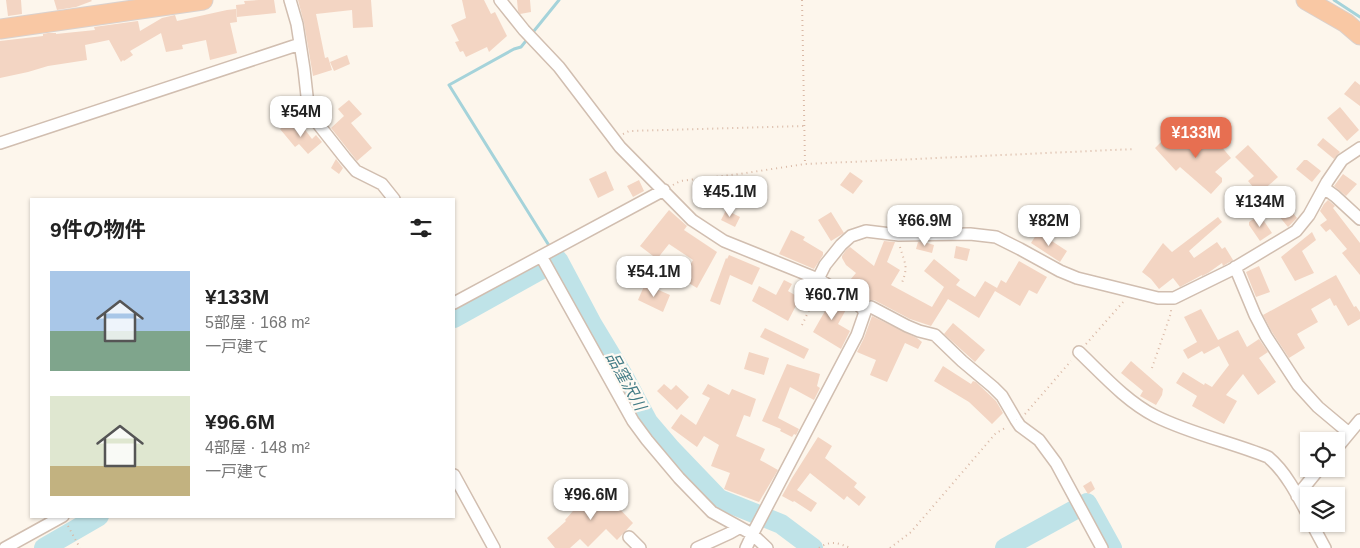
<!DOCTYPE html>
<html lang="ja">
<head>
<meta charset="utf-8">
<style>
	body { margin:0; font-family:Arial,"Noto Sans JP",sans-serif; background:#f6f6f6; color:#222; height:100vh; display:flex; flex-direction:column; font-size:19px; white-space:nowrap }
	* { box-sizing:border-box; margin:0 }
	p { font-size:16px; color:#767676 }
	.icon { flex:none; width:28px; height:28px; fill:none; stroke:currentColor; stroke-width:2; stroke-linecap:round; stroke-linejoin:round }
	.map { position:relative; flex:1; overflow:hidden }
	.details { position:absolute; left:30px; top:198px; width:425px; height:320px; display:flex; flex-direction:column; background:#fff; border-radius:0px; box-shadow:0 1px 4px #0004 }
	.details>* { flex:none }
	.fabs { position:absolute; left:1300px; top:432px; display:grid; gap:10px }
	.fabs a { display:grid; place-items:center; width:45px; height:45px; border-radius:0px; background:#fff; box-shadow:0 1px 4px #0004; font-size:25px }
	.price { position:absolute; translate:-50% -42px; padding:0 11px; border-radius:10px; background:#fff; color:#222; font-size:16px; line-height:32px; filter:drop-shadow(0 1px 2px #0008) }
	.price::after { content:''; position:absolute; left:50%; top:30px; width:15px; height:11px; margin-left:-8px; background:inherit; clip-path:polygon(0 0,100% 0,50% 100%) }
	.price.on { background:#e76f51; color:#fff }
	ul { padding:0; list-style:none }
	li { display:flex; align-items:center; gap:15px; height:125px; padding:0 20px }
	li span { display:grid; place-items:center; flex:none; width:140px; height:100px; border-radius:0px; color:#555 }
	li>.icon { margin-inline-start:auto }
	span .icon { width:60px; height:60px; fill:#fffc; stroke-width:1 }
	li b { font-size:21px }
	h2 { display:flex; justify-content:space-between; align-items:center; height:60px; padding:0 20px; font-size:21px }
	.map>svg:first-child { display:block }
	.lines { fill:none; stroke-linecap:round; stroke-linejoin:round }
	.stream { stroke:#a5d3da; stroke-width:3 }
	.river { stroke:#bfe3e8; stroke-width:20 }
	.building { fill:#f3d5c3 }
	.minor-casing { stroke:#d1beb0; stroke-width:14 }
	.trunk-casing { stroke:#dad1cd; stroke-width:21 }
	.path { stroke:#d9b8a5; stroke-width:2; stroke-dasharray:1 4; stroke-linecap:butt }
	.minor { stroke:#fff; stroke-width:11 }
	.trunk { stroke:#f9c8a4; stroke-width:19 }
	.labels { text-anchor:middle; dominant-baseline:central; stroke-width:4.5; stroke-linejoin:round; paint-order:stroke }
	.water-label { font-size:16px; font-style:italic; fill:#437c86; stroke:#fffaf3 }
</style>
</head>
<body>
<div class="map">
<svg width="1360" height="548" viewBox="0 0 1360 548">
	<rect width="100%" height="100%" fill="#fdf6ec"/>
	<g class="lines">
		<!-- stream -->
		<path class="stream" d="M1334,0L1360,17
			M558,260L449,85L514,49L521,47L559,0"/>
		<!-- river -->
		<path class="river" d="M454,318L558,260L592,324L624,377L648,422L671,449L719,499L781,524L813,548
			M44,548L99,516
			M1005,548L1087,503L1112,548"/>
	</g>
	<!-- building -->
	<path class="building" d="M6,0H21L22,14L8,16Z
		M54,0H91L92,1L76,7L57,10Z
		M259,0H274L276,13L237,17L236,5L245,4L244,1Z
		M298,0H371L373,27L353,28L352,10L316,14L325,58L328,57L332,70L313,76L304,23Z
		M462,0H484L491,14L495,12L507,36L489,52L487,47L466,57L463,51L460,52L455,42L459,41L451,25L466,18Z
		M517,0H530L531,12L520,14L518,11Z
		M236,9L237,22L230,23L237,53L210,60L206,40L182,45L183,49L166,52L161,33L130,51L133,55L124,61L123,60L121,62L109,40L85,45L87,60L48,66L28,72L0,78V41L43,36V34L48,33H56V34L95,30L94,27L138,21L140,31L162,18L175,15L177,21L227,10Z
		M347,55L350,64L334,71L330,62Z
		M1355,81L1360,85V106L1344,94Z
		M349,100L362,114L351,123L372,148L357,161L331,128L344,116L338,109Z
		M1340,107L1359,130L1347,141L1327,118Z
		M289,122L297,132L303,127L312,139L316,135L322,142L308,154L299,144L295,147L280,129Z
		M1198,130L1217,148L1220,145L1231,158L1215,172L1222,178V182L1211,194L1180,167L1176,171L1155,148L1170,133L1183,146Z
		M1323,138L1340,152L1334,159L1317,145Z
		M1248,145L1278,177L1259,194L1248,181L1254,176L1235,157Z
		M336,159L343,168L339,174L331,168Z
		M1304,160H1307L1321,171L1312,182L1296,169Z
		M606,171L614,190L598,198L589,179Z
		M850,172L863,181L853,194L840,185Z
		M1343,174L1357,184L1346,196L1334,186Z
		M639,180L644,191L633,197L627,186Z
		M1242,187L1249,198L1239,207L1230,197Z
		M1328,200L1335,206L1333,208L1360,243V275L1342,253L1347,249L1330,229L1326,232L1320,225L1327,220L1320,211L1324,204Z
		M1288,207L1297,218L1288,227L1278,215Z
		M669,210L687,226L684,230L717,252L697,288L682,279L693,260L669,244L657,259L640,246Z
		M726,210L740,217L735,227L721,220Z
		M831,212L844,233L831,241L818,220Z
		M1260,215L1272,233L1260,241L1249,225V222Z
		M1218,217L1222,222L1189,251L1194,258L1217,242L1222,249L1225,247L1233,260L1223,266L1222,263L1208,273L1202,276V275L1180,287L1173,278L1159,289L1151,279L1142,272L1163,243L1172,252Z
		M791,230L805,237L803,240L823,252V255L814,269L779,254Z
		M1038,232L1067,251L1060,262L1031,243Z
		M1312,232L1316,240L1302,251L1314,273L1295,281L1281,257Z
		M884,241L895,242L887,262L900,270L891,285L932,307L944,287L924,271L934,259L960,280L956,285L975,297L985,281L997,288L1001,280L1006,283L1019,261L1047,277L1037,294L1029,290L1020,306L995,291L979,318L948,299L931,326L910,319L874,300L865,301L845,286L856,273L846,265L842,258V256L846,250L850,247L874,266Z
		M918,242H924L934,245L932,253L916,249Z
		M956,246L970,249L967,261L954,258Z
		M729,255L760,268L752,285L730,275L720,305L710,301L726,258L727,259Z
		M1259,266L1270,292L1256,297L1246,272Z
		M1336,275L1354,307L1356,306L1360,312V319L1348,326L1336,305L1334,306L1330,298L1311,309L1318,322L1297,334L1305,348L1289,358L1272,332L1263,315Z
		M784,280L792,284L788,291L800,298L788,321L752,301L759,286L776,295Z
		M645,284L670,295L663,312L638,300Z
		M823,292L848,306L838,324L850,331L841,349L813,332L825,311L814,305Z
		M1201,309L1218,340L1238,330L1247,347L1259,339L1268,352L1259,358L1276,382L1258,395L1243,374L1226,395L1237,401L1224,424L1192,406L1197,396L1176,383L1183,372L1204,385L1205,383L1212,387L1229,365L1219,346L1204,354L1202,351L1188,359L1183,350L1197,342L1184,317Z
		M872,316L917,338L922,342L918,349L905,343L887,382L870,375L876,360L857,352L864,338Z
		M953,323L985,350L975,362L944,334Z
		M765,328L809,349L804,359L760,337Z
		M749,352L769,358L764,375L744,369Z
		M1131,361L1163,389L1162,395L1156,405L1140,396L1143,391L1121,373Z
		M787,364L820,374L817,386L820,388L814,400L790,387L778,418L799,429L796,435L794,434L792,437L780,431L781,429L762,421Z
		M943,366L971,384L973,381L976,382L996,401L1003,413L992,424L969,402L934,381Z
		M664,384L671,390L676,385L689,397L677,410L657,391Z
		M708,384L729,395L732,389L756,399L750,417L744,415L736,436L765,449L760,460L778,470L759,502L724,489L730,473L711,466L719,445L704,436L697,447L671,428L681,414L696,425L710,398L702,394Z
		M818,437L832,446L825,458L857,483L854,487L866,497L859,506L847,496L844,500L810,473L797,490L817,503L811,512L794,501L793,502L782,496L792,478Z
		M1091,481L1095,489L1088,494L1083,486Z
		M597,484L615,502L614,503L633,523L617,540L606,529L588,547L580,539L570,548H555L547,538L566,521L565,520Z"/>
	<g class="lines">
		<!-- minor casing -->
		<g class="minor-casing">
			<path id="minor" d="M290,0L297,24L304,69L308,105L315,120L345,158L356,171L382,184L394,199
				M500,0L524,30L559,67L620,147L692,220L724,241L818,279L850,298L861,307L865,312L857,335L753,533L746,548
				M0,143L300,44
				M1324,188L1335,196L1360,219
				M541,256L633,421L647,440L679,478L712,512L752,534L767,548
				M1235,267L1255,315L1266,336L1298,385L1318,407L1349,433
				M818,279L825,265L841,245L851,236L866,231L899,235L970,234L996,237L1020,249L1060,271L1077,278L1158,298H1174L1231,270L1296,231L1309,215L1327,182L1342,160L1360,148
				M454,303L664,190
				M863,309L871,307L907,326L919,331L935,335L962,361L993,387L1002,396L1016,420L1020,426L1039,440L1056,463L1102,548
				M1079,352C1103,375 1126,401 1155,416C1191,434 1231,442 1268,457C1286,472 1298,496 1309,517
				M1336,449L1360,420
				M454,475L494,548
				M1297,496L1319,469
				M1312,524L1325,548
				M629,537L640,548
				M5,548L63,516
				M697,548L730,533L739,528"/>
		</g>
		<!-- trunk casing -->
		<g class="trunk-casing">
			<path id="trunk" d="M1306,0L1346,23L1360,35
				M0,29L203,0"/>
		</g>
		<!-- path -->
		<path class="path" d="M802,0L805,164
			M623,134L629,131L805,126
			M673,185L680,181L739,174L805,164L1135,149
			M900,247C905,265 909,266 901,285
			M802,325L818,291
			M1086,344L1124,301
			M1152,368L1171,313V308
			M1025,414L1071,361
			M68,526L80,548
			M819,548C830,540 839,543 850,548
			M890,548L911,532L996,433L1007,427"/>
		<!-- minor -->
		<use href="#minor" class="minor"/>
		<!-- trunk -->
		<use href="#trunk" class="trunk"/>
	</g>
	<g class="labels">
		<!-- water labels -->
		<g class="water-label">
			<text transform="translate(626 381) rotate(61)">品窪沢川</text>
		</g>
	</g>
</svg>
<div class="fabs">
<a><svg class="icon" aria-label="locate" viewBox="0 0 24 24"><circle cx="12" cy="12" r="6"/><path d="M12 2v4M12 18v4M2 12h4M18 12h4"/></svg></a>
<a><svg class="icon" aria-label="layers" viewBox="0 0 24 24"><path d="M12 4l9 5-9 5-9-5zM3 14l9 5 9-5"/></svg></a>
</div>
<b class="price" style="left:301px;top:138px">¥54M</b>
<b class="price on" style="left:1196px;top:159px">¥133M</b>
<b class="price" style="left:730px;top:218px">¥45.1M</b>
<b class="price" style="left:1260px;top:228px">¥134M</b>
<b class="price" style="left:925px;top:247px">¥66.9M</b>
<b class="price" style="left:1049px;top:247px">¥82M</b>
<b class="price" style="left:654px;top:298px">¥54.1M</b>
<b class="price" style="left:832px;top:321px">¥60.7M</b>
<b class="price" style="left:591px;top:521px">¥96.6M</b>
<section class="details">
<h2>9件の物件<svg class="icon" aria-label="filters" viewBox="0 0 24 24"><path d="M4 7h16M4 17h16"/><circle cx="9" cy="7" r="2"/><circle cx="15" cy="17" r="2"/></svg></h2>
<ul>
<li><span style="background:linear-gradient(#a9c7e8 60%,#7fa58c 0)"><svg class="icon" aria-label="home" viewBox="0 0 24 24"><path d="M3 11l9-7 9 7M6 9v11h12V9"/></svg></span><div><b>¥133M</b><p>5部屋 · 168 m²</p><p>一戸建て</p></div></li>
<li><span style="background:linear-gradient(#dfe7d0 70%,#c2b280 0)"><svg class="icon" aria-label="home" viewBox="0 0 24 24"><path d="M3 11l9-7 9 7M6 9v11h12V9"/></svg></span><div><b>¥96.6M</b><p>4部屋 · 148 m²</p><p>一戸建て</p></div></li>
</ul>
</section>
</div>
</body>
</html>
